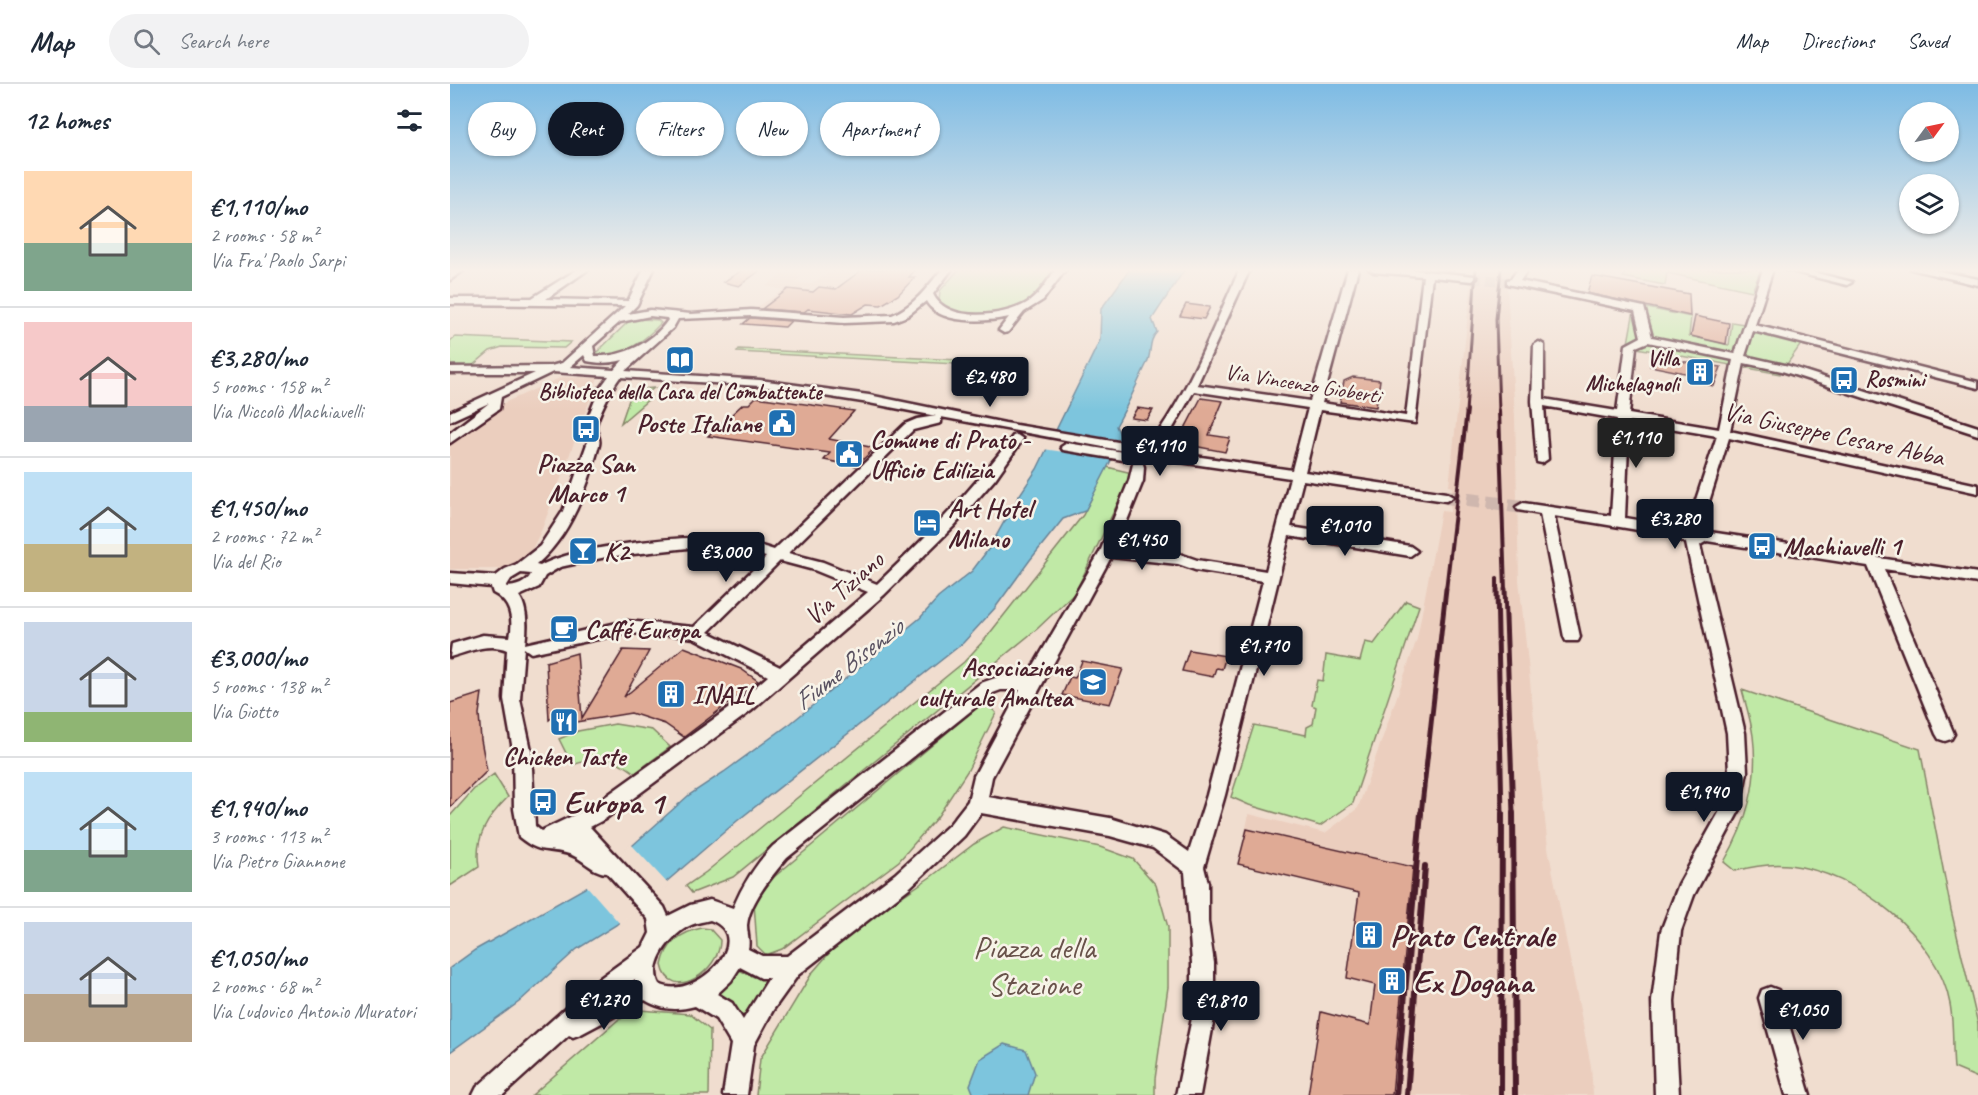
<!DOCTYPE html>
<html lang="en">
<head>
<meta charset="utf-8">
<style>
	body { margin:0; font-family:Caveat,sans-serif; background:#f2f2f3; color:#1f2937; height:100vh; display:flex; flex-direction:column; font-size:22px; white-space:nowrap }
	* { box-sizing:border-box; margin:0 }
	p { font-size:20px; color:#747a83 }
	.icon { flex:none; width:33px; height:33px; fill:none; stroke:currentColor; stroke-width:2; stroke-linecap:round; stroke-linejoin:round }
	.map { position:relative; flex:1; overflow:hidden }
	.details { display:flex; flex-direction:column; background:#fff; width:450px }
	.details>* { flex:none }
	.hud { position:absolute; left:18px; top:18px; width:570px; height:54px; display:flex; gap:12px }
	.needle { width:39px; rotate:57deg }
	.tools { position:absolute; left:1449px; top:18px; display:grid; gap:12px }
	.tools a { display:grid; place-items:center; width:60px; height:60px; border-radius:50%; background:#fff; box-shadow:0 2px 4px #0004; font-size:30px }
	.price { position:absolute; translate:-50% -51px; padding:0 14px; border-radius:6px; background:#111827; color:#fff; font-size:20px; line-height:39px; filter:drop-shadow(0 2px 3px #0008) }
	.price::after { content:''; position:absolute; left:50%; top:36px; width:18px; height:14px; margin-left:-9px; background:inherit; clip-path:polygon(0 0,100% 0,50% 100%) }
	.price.active { background:#222; color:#fff }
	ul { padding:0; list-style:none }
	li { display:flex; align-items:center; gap:18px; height:150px; padding:0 24px }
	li+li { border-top:2px solid #e0e1e3 }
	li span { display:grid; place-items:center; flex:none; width:168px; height:120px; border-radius:0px; color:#555 }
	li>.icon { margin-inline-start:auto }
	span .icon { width:72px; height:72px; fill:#fffc; stroke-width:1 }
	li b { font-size:26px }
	h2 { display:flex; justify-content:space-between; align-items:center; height:72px; padding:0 24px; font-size:26px }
	.chip { padding:0 21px; border-radius:27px; background:#fff; box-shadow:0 2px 4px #0004; font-size:21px; line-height:54px }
	.chip.active { background:#111827; color:#fff }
	header { display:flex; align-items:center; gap:36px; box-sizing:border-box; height:84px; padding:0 30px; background:#fff; border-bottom:2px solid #e0e1e3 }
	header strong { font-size:28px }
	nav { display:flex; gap:33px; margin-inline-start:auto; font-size:21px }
	.search { width:420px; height:54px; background:#f2f2f3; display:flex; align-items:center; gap:15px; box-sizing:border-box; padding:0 21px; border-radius:33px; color:#747a83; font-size:22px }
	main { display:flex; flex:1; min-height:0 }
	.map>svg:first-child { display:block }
	.built { fill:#ebcebe }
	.green { fill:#c0e9a6; stroke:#858468; stroke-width:1.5 }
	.water { fill:#7dc5dd; stroke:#698396; stroke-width:1.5 }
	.pier { fill:#f0ddcf }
	.building { fill:#dfaa95; stroke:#4a1f2b; stroke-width:1.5 }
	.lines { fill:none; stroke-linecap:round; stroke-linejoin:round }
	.minor-tunnel-far1 { stroke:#cfb7ae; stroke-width:10; stroke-dasharray:10 5; stroke-linecap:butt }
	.minor-tunnel { stroke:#cfb7ae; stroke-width:14; stroke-dasharray:14 7; stroke-linecap:butt }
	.minor-casing { stroke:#4a1f2b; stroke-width:5 }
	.minor { fill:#f7f3e8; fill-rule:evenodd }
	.rail-far3 { stroke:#4a1f2b; stroke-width:3 }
	.rail-far2 { stroke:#4a1f2b; stroke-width:4 }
	.rail-far1 { stroke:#4a1f2b; stroke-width:5 }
	.rail { stroke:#4a1f2b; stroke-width:6 }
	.labels { text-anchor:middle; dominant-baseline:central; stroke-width:5; stroke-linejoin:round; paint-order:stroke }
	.far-poi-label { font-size:22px; font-weight:bold; fill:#4a1f2b; stroke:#f7f3e8; text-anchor:end }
	.far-street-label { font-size:22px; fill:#4a1f2b; stroke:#f7f3e8 }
	.poi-label { font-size:26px; font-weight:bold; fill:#4a1f2b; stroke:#f7f3e8; text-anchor:start }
	.street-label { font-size:26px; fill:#4a1f2b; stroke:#f7f3e8 }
	.water-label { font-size:27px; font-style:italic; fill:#595160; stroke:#f7f3e8 }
	.near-poi-label { font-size:32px; font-weight:bold; fill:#4a1f2b; stroke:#f7f3e8; text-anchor:start }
	.near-park-label { font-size:32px; fill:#68524a; stroke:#f7f3e8 }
</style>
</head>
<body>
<header>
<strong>Map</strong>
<div class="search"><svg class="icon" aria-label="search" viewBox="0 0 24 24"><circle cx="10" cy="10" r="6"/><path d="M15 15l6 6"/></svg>Search here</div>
<nav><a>Map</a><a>Directions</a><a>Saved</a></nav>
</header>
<main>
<section class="details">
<h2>12 homes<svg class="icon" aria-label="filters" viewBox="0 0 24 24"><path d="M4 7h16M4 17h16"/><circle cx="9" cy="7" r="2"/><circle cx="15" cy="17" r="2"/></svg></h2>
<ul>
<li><span style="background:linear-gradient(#ffd9b3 60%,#7fa58c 0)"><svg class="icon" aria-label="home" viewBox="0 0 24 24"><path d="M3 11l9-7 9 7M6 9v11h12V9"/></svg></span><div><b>€1,110/mo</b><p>2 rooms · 58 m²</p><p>Via Fra' Paolo Sarpi</p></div></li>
<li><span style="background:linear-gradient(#f6c9c9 70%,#9aa5b1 0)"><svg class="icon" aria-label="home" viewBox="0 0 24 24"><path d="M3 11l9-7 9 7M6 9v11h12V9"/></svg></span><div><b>€3,280/mo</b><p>5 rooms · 158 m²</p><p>Via Niccolò Machiavelli</p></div></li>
<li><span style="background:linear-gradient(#bfe0f5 60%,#c2b280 0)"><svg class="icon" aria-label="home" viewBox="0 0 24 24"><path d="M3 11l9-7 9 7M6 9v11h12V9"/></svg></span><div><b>€1,450/mo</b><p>2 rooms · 72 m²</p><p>Via del Rio</p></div></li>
<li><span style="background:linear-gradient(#c9d6e8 75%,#8fb573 0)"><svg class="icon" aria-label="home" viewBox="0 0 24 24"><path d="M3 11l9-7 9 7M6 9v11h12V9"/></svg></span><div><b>€3,000/mo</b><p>5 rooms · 138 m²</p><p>Via Giotto</p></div></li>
<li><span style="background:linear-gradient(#bfe0f5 65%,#7fa58c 0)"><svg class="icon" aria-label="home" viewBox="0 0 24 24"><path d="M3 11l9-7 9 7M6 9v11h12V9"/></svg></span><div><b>€1,940/mo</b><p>3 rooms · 113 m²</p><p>Via Pietro Giannone</p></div></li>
<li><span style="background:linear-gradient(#c9d6e8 60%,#b9a48a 0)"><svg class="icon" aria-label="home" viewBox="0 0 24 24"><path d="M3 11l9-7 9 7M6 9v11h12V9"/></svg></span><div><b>€1,050/mo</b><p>2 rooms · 68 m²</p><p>Via Ludovico Antonio Muratori</p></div></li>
</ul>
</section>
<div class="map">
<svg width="1528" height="1011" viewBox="0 0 1528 1011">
	<rect width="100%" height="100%" fill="#f0ddcf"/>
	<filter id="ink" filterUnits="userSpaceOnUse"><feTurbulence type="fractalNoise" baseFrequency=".0167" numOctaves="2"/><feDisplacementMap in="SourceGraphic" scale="12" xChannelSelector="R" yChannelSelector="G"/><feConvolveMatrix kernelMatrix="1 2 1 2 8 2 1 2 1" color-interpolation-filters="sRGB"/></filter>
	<g filter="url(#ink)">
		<!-- built -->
		<path class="built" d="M1023,185H1065L1057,202L1065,333L1069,496L1098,764L1141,982L1143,1011H858L871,928L920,941L925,901L897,894L909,809L788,780L799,730L875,749L908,724L967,555L991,427L1000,428L1002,403L999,402Z
			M385,186L405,188L390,202L439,216L431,221L418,220L399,232L303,226L333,206L316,202L333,190L351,192L345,199L360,200Z
			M112,293L148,294L92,445L80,469L54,485H0V358L54,319Z"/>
		<!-- green -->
		<path class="green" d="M509,185H604C596,195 588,211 577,218C556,232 507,239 489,217L490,207Z
			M1177,185H1311L1302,207L1217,189L1215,201L1173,193Z
			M1178,220L1241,233L1239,252L1279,261L1282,238L1300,241L1354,256L1330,290L1187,264L1178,259L1184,226Z
			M189,235L208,236L211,239C195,256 170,277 146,269L178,238Z
			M5,253L121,258L114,264L52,263L40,267L22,282L0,281V257Z
			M289,265L509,276L506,280L287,268Z
			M204,304L191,314L199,315L171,339L181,310L192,305Z
			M657,383L682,389L625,509L587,545L283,793L242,809L236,802L256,788L514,578L536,554L633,431Z
			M956,517L969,522L903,719L870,742L799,721L781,713L804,641L856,651L857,643L863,640L866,623L862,621L867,596L873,597L876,571L910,577L915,558L924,560Z
			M1292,606L1470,665L1501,826L1528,940V994L1504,984C1502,963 1504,941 1500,920C1488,852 1406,788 1339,781C1320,779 1303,782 1285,787L1274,778C1297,738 1309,699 1303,652C1301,637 1296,621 1292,606Z
			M535,617L546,629L518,686L488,732L449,777L332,865L316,871L307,862L304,819L324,793Z
			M165,640L202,646L220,663L185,689C164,672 146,673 122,681L109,655L128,647Z
			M44,690L58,713C38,733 24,753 29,783L0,802V732L25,704Z
			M554,743L650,763L683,775L706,801L718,843V903L705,995V1011H306L310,975L362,889L394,852L482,792L524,760Z
			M252,844L260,845L270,856C271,887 220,920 212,881C216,860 231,848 252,844Z
			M289,886L304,893H329L293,942L283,920L267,907L279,898Z
			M190,926L240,930L260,946L259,1011H82L168,936Z"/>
		<!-- water -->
		<path class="water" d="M680,185H735L702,235L707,248C698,257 702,268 697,279C686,301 678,321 666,342L672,355L635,427L613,435L580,476L545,524L513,559L287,737L166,841L127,865L69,918L0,968V884L25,866L135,804L239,711L274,688L341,639L470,534L488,514L522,487L540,463L554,438L565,425L567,415L587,385L650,256L651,225Z
			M554,960L576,966L585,989L578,1011H524L520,1001L530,975Z"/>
		<!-- pier -->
		<path class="pier" d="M603,346L672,356L662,375L593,365Z
			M181,760L218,800L171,841L135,800Z"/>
		<!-- building -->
		<path class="building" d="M294,185H312L289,202L273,198Z
			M413,185H466L459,193H465L448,211L431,221L418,220L402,230L358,225L354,228L312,225L338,205L363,208L369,203L386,205Z
			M1142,192L1239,210L1240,232L1137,209Z
			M736,220L760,223L754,235L730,232Z
			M1245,232L1279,239L1276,260L1241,252Z
			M300,234H301L341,237L335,243L293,240Z
			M1202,273L1271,283L1264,302L1243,297L1245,291L1200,282Z
			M903,293L930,296L926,323L890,318L894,297Z
			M306,313L404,327L379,355L425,364L406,382L374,376L380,369L258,352L293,320H299Z
			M751,314L773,317L759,351L780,354L775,368L733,360L737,353L731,352Z
			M687,324L703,326L697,336L681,334Z
			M234,563L291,585L308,597L234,653L215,640L181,629L126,638L105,646L103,633L99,636L96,578L127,569L132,634L173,566L199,567L174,613Z
			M739,566L776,572L772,585L766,584L763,593L732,587Z
			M632,577L673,585L660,620L612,611L620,593L625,594Z
			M32,609L29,630L31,656L37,687L0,723V619Z
			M797,745L963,783L942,1011H858L871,928L920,941L925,901L897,894L909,809L788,780Z"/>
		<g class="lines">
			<!-- minor-tunnel-far1 -->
			<path class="minor-tunnel-far1" d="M1022,194L1060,198"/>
			<!-- minor-tunnel -->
			<path class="minor-tunnel" d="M996,413L1073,423"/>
			<!-- minor casing -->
			<g class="minor-casing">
				<path id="minor" d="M5,185H16L0,196V188Z
					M128,185H139L96,215L178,217L194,185H204L187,221L178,230L200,226L241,230L301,226L394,233L442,231C464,222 478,203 492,185H502L483,210C497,240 557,233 580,217C591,209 598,196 606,185H616L593,216L574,228L558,248L554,249L549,246L559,233C536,238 489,241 476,217L457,232L444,237L394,239L301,232L228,235L223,244L175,287L310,296L419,311L555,339L680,360L686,364L680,368L491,333V339L463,346L338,469L373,478L427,500C476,453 522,407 563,352L567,351L573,355L545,395L504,442L434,511L301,627L155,735L140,743L214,823L218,832L240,821L260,816L283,824C293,800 305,781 323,762L531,599L551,592L577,593L650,468L679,397L683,380H693L694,383L693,397L666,464L730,470L747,476L816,487L840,394L709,375L703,371L709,367L842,386L858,324L744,307L715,358L703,367L697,363C737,314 763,243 790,185H800L747,301L860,317L898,185H908L872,319L956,332L973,192L924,188L919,185H955L1025,192L1027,194L1022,197L982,193L965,339L870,326L855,388L996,409L1003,413L996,417L853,396L841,443L960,462L967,467L960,472L839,452L775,711L754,783L758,799V838L764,879V934L750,1011H726L742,934V879L735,788L703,764L660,752L531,729L514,752L459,804L348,891L323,926L304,961L297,1011H273L281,960L266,935L245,922C226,927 212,926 195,916L131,950L123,953L119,951L53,1011H23L27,1003L146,897L193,863L200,849L198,835L157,789C143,789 133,774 119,770C96,763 91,771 69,753L64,725L63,666L54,615L57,566C39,558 18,568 0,573L2,560L33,551L60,553C64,535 60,517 43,509L41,503L0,499V489L46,492L55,485L67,480L90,462L113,427L138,357L134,343L150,304L159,292L103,288L51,313L49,325L0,359V349L39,319L0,337V328L85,289H0V283L101,282L112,279L175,222L0,220V214H82ZM200,232L217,234L218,236C201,260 173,273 145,272L143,262L170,238ZM134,271L137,277C150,280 161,279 173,276L164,286L120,283ZM170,293L310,302L419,319L486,332L467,335L455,340L324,466C311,462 297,457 284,455C243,449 124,462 90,482L86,481C121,451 137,405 149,361C151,354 146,349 146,343C147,332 163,302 170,293ZM247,463L284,465L316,473L244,543L176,537L75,560C77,546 78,524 69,512L89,503L95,492L110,483L156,473ZM661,473L728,480L745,486L813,497L757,711L739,768L715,751L660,734L538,713L542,693ZM330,477L364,486L418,508L330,583L258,548ZM71,489L81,490C77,499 66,503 56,503L61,495ZM176,549L223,551L244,554L318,592L289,617L141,723L91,747L85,742L81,666L70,615L74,564L81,569ZM551,606H570L524,692L518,717L500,740L445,790L337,872H312L298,865C300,856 297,849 297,841C299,819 323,790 337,774L543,609ZM260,836C309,854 244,919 209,900C198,880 220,853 237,843C244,839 252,838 260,836ZM290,883L311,894H319L293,936L282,919L267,910L281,897ZM185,895V899L173,904Z
					M1068,185H1078L1070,197L1194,223L1202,253L1285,270L1313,185H1323L1305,241L1528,298V304L1303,247L1295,272L1339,282L1528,343V351L1332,287L1294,279L1280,347L1528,401V409L1279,354L1251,443L1244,448L1237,443L1267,352L1179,337L1175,434L1229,443L1244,452L1253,447L1419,472L1423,471L1429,474L1528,489V499L1434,485L1504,650L1501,655L1495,657L1489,655L1486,650L1418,482L1257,457L1250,461L1295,649L1297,688L1289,727L1244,811L1231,847L1224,917L1229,1011H1205L1202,917L1211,847L1229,800L1271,725L1279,688L1277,649L1236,459L1224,452L1104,432L1130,553L1128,557H1116L1114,553L1090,430L1068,426L1066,423L1073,419L1161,432L1167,335L1094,322L1098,375L1092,379L1087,378L1082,317L1084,261L1089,258L1094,261V315L1167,327L1176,261L1191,253L1185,227L1057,200V196L1061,195ZM1198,258L1283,276L1269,345L1179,330L1186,263Z
					M1333,185H1351L1402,198L1397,201Z
					M1461,185H1480L1528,195V201Z
					M617,359L673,368L679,372L673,376L613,366L611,363Z
					M1320,903L1328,906L1331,914L1360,1011H1336L1309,914L1312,906Z"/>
			</g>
			<!-- minor -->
			<use href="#minor" class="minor"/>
			<!-- rail-far3 -->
			<path class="rail-far3" d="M1016,328L1026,185
				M1049,328L1046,235L1051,185"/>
			<!-- rail-far2 -->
			<path class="rail-far2" d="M1049,326L1055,506
				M1047,494V506
				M996,506L1017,326"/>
			<!-- rail-far1 -->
			<path class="rail-far1" d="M1047,505L1052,730
				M1055,505L1063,730
				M971,730L996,505"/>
			<!-- rail -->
			<path class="rail" d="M1063,729L1065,1011
				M946,1011L971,729
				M957,1011L975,782
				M1051,1011L1052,729"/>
		</g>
	</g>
	<!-- sky -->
	<linearGradient id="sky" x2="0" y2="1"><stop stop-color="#7dbbe4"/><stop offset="0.57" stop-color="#f8f0e9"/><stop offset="1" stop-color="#f8f0e9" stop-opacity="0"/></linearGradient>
	<rect width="1528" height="327" fill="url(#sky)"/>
	<!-- icons -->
	<defs>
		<g id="library-square" transform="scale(1.5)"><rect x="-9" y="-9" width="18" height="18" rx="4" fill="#1f6fb2" stroke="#f7f3e8"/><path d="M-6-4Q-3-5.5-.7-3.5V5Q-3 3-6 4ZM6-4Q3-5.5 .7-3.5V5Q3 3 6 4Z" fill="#fff"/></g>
		<g id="building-square" transform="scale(1.5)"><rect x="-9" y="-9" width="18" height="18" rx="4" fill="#1f6fb2" stroke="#f7f3e8"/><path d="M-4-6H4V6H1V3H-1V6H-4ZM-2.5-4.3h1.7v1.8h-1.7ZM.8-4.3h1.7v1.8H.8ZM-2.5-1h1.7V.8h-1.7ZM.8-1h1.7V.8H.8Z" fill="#fff"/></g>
		<g id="bus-square" transform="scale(1.5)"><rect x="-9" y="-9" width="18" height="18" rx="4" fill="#1f6fb2" stroke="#f7f3e8"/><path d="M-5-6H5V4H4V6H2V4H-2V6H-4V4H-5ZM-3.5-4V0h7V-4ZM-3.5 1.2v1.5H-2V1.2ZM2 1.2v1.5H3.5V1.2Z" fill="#fff"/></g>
		<g id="civic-square" transform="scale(1.5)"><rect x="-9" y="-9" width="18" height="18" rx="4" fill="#1f6fb2" stroke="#f7f3e8"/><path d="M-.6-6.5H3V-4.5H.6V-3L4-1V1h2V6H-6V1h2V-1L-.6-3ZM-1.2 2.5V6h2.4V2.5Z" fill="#fff"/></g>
		<g id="hotel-square" transform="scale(1.5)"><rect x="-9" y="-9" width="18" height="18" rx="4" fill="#1f6fb2" stroke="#f7f3e8"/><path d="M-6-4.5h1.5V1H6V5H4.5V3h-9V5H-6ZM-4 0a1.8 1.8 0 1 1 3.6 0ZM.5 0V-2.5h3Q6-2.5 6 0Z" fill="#fff"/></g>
		<g id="bar-square" transform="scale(1.5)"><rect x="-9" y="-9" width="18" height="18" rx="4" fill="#1f6fb2" stroke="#f7f3e8"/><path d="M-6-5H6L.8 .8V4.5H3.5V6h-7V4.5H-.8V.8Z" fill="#fff"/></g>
		<g id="cafe-square" transform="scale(1.5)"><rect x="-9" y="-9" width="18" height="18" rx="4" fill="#1f6fb2" stroke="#f7f3e8"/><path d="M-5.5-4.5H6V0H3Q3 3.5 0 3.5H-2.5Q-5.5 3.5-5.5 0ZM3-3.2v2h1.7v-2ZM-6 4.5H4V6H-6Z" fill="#fff"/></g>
		<g id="school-square" transform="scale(1.5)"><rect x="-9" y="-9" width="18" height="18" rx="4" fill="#1f6fb2" stroke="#f7f3e8"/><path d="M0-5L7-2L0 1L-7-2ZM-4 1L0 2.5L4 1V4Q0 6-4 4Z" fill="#fff"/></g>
		<g id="restaurant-square" transform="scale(1.5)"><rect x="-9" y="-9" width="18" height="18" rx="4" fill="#1f6fb2" stroke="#f7f3e8"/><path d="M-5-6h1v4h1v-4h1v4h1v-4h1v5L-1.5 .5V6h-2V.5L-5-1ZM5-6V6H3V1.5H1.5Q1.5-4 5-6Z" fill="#fff"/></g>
	</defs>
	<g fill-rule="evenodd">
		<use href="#library-square" x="230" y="276"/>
		<use href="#building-square" x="1250" y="288"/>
		<use href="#bus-square" x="1394" y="296"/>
		<use href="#civic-square" x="332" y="339"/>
		<use href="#bus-square" x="136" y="345"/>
		<use href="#civic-square" x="399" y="370"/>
		<use href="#hotel-square" x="477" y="439"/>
		<use href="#bus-square" x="1312" y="462"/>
		<use href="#bar-square" x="133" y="467"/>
		<use href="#cafe-square" x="114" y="545"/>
		<use href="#school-square" x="643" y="598"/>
		<use href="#building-square" x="221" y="610"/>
		<use href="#restaurant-square" x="114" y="638"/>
		<use href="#bus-square" x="93" y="718"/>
		<use href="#building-square" x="919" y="851"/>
		<use href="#building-square" x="942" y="897"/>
	</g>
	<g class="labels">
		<!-- far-poi labels -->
		<g class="far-poi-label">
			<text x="1229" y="275">Villa<tspan x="1229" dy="25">Michelagnoli</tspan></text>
			<text x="1415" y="296" text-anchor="start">Rosmini</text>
			<text x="230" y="308" text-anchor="middle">Biblioteca della Casa del Combattente</text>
		</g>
		<!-- far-street labels -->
		<g class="far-street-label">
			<text transform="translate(853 300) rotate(9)">Via Vincenzo Gioberti</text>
		</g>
		<!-- poi labels -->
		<g class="poi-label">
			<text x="311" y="339" text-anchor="end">Poste Italiane</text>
			<text x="420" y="355">Comune di Prato -<tspan x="420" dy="30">Ufficio Edilizia</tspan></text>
			<text x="136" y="379" text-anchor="middle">Piazza San<tspan x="136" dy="30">Marco 1</tspan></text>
			<text x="498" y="424">Art Hotel<tspan x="498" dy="30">Milano</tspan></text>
			<text x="1333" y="462">Machiavelli 1</text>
			<text x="154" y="467">K2</text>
			<text x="135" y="545">Caffé Europa</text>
			<text x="622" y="583" text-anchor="end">Associazione<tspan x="622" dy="30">culturale Amaltea</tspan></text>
			<text x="242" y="610">INAIL</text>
			<text x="114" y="672" text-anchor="middle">Chicken Taste</text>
		</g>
		<!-- street labels -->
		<g class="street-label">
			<text transform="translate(1384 350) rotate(12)">Via Giuseppe Cesare Abba</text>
			<text transform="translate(394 504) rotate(-42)">Via Tiziano</text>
		</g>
		<!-- water labels -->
		<g class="water-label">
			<text transform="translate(398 580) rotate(-38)">Fiume Bisenzio</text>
		</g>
		<!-- near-poi labels -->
		<g class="near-poi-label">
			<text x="114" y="718">Europa 1</text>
			<text x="940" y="851">Prato Centrale</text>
			<text x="963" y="897">Ex Dogana</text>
		</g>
		<!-- near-park labels -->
		<g class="near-park-label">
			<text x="584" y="863">Piazza della<tspan x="584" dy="37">Stazione</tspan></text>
		</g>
	</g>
</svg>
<div class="tools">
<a><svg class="needle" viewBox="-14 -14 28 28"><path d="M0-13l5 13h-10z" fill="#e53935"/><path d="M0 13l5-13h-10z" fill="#747a83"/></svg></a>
<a><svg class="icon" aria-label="layers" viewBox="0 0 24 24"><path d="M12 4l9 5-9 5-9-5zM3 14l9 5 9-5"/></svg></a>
</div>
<b class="price" style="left:540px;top:324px">€2,480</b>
<b class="price active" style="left:1186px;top:385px">€1,110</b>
<b class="price" style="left:710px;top:393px">€1,110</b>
<b class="price" style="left:1225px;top:466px">€3,280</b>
<b class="price" style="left:895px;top:473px">€1,010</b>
<b class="price" style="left:692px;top:487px">€1,450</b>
<b class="price" style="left:276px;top:499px">€3,000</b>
<b class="price" style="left:814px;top:593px">€1,710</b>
<b class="price" style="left:1254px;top:739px">€1,940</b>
<b class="price" style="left:154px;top:947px">€1,270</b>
<b class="price" style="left:771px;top:948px">€1,810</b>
<b class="price" style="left:1353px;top:957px">€1,050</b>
<div class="hud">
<a class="chip">Buy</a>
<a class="chip active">Rent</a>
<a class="chip">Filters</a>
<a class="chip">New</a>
<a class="chip">Apartment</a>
</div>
</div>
</main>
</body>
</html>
